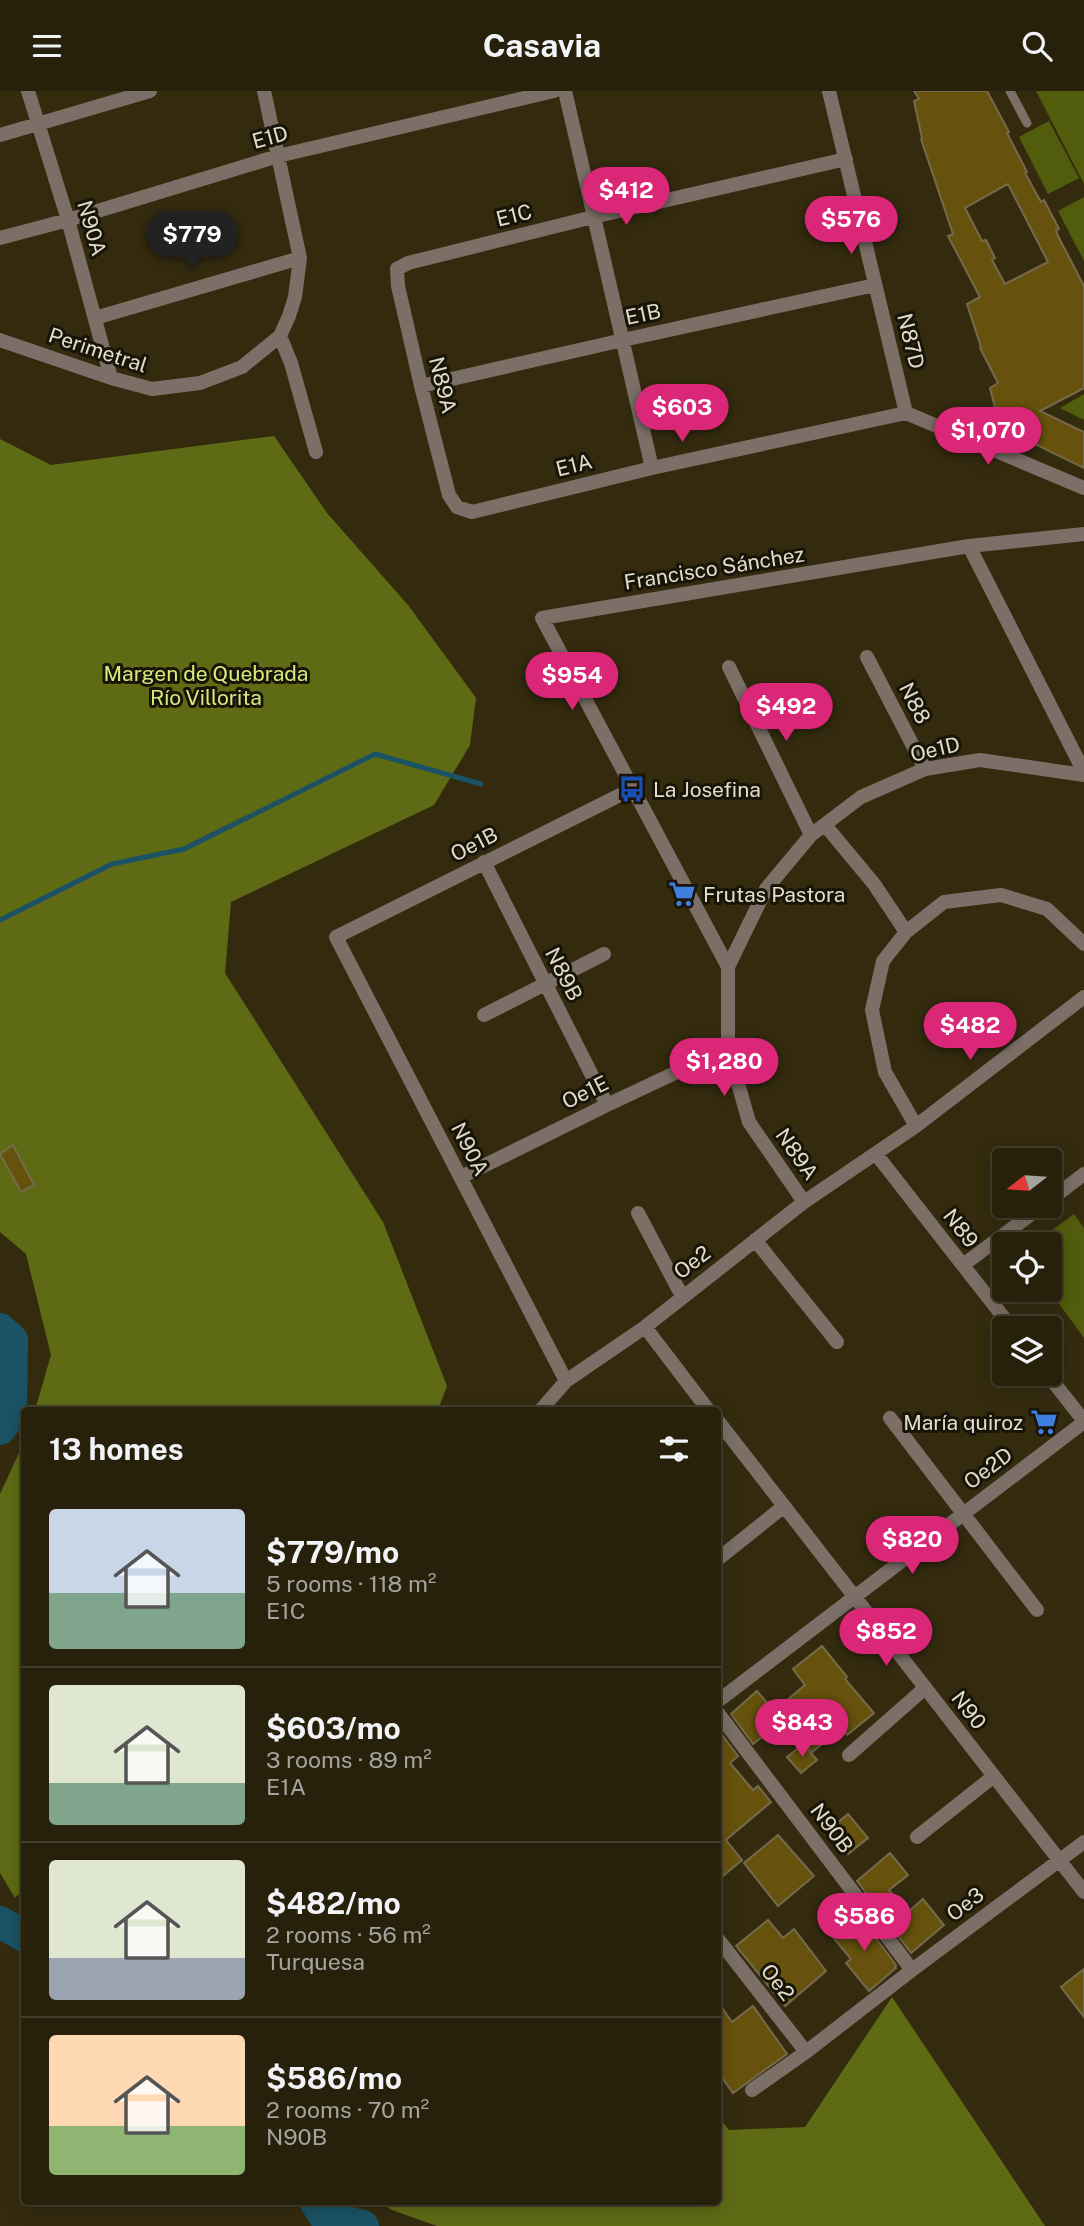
<!DOCTYPE html>
<html lang="en">
<head>
<meta charset="utf-8">
<style>
	body { margin:0; font-family:"Public Sans",sans-serif; background:#2f2814; color:#f1f3f6; height:100vh; display:flex; flex-direction:column; font-size:26px; white-space:nowrap }
	* { box-sizing:border-box; margin:0 }
	p { font-size:23px; color:#a4a39d }
	.icon { flex:none; width:38px; height:38px; fill:none; stroke:currentColor; stroke-width:2; stroke-linecap:round; stroke-linejoin:round }
	.map { position:relative; flex:1; overflow:hidden }
	.sheet { position:absolute; left:21px; top:1316px; width:700px; height:798px; display:flex; flex-direction:column; background:#27200b; border-radius:7px; box-shadow:0 4px 18px #0003,0 0 0 2px #433e2c }
	.sheet>* { flex:none }
	.needle { width:46px; rotate:253deg }
	.controls { position:absolute; left:992px; top:1057px; display:grid; gap:14px }
	.controls a { display:grid; place-items:center; width:70px; height:70px; border-radius:7px; background:#27200b; box-shadow:0 4px 18px #0003,0 0 0 2px #433e2c; font-size:35px }
	.price { position:absolute; translate:-50% -60px; padding:0 16px; border-radius:24px; background:#db2777; color:#fff; font-size:23px; line-height:46px; filter:drop-shadow(0 2px 4px #0008) }
	.price::after { content:''; position:absolute; left:50%; top:42px; width:21px; height:16px; margin-left:-10px; background:inherit; clip-path:polygon(0 0,100% 0,50% 100%) }
	.price.active { background:#222; color:#fff }
	ul { padding:0; list-style:none }
	li { display:flex; align-items:center; gap:21px; height:175px; padding:0 28px }
	li+li { border-top:2px solid #433e2c }
	li span { display:grid; place-items:center; flex:none; width:196px; height:140px; border-radius:7px; color:#555 }
	li>.icon { margin-inline-start:auto }
	span .icon { width:84px; height:84px; fill:#fffc; stroke-width:1 }
	li b { font-size:30px }
	h2 { display:flex; justify-content:space-between; align-items:center; height:84px; padding:0 28px; font-size:30px }
	header { display:flex; justify-content:space-between; align-items:center; height:91px; padding:0 28px; background:#27200b; font-size:32px; font-weight:700 }
	.map>svg:first-child { display:block }
	.green { fill:#515c0d }
	.forest { fill:#5e6b14 }
	.lines { fill:none; stroke-linecap:round; stroke-linejoin:round }
	.stream { stroke:#1a5365; stroke-width:5 }
	.river { stroke:#1a5365; stroke-width:32 }
	.building { fill:#66520c; stroke:#746a4d; stroke-width:2; fill-rule:evenodd }
	.lane { stroke:#7c6f67; stroke-width:9 }
	.street { stroke:#7c6f67; stroke-width:14 }
	.labels { text-anchor:middle; dominant-baseline:central; stroke-width:6; stroke-linejoin:round; paint-order:stroke }
	.street-label { font-size:21px; fill:#e1dccb; stroke:#181408 }
	.park-label { font-size:21px; fill:#d5eb7d; stroke:#181408 }
	.poi-label { font-size:21px; fill:#e1dccb; stroke:#181408; text-anchor:start }
</style>
</head>
<body>
<header><svg class="icon" aria-label="menu" viewBox="0 0 24 24"><path d="M4 6h16M4 12h16M4 18h16"/></svg>Casavia<svg class="icon" aria-label="search" viewBox="0 0 24 24"><circle cx="10" cy="10" r="6"/><path d="M15 15l6 6"/></svg></header>
<div class="map">
<svg width="1084" height="2135" viewBox="0 0 1084 2135">
	<rect width="100%" height="100%" fill="#342b0f"/>
	<!-- green -->
	<path class="green" d="M1036,0H1084V93Z
		M1049,30L1079,87L1048,103L1019,46Z
		M1084,106V170L1058,120Z
		M1084,303V329L1060,317Z
		M1074,1123L1084,1137V1247L1049,1199L1050,1153H1033Z"/>
	<!-- forest -->
	<path class="forest" d="M274,345L327,422L408,514L476,607L470,654L434,714L231,811L225,882L383,1131L447,1295L438,1319H35L51,1264L26,1163L0,1141V348L51,374Z
		M24,1351V1798L15,1807L0,1782V1403Z
		M892,1906L1045,2135H437L392,2119L379,2111L718,2110V2025L729,2039L805,2036Z"/>
	<g class="lines">
		<!-- stream -->
		<path class="stream" d="M0,829L112,773L184,758L375,663L481,693
			M321,2135L325,2126"/>
		<!-- river -->
		<path class="river" d="M0,1238L12,1249L11,1323L0,1338
			M0,1831L24,1845
			M315,2110L325,2126L363,2135"/>
	</g>
	<!-- building -->
	<path class="building" d="M914,0H987L1009,41L1007,42L1027,81L1025,82L1041,111L1044,109L1059,138L1056,139L1058,145L1084,195V297L1040,320L1084,341V377L1000,336L990,297L998,292L980,257L981,256L967,213L980,206L948,145L953,143L921,48L922,47L914,10L919,8ZM1008,93L1048,171L1005,193L992,169L995,167L986,149L982,150L965,117Z
		M13,1054L34,1094L21,1101L0,1063Z
		M822,1555L847,1586L845,1588L874,1622L847,1644L842,1637L811,1662L784,1629L753,1653L731,1623L757,1600L774,1620L805,1594L793,1578Z
		M723,1645L738,1665L730,1672L753,1699L758,1695L771,1711L726,1749L742,1769L718,1789V1649Z
		M803,1653L817,1669L801,1682L787,1666Z
		M848,1723L868,1747L848,1763L829,1739Z
		M778,1744L814,1785L778,1815L744,1772Z
		M890,1762L908,1784L889,1799L908,1821L923,1808L944,1834L911,1862L857,1790Z
		M858,1823L896,1874L895,1876L896,1877L869,1900L846,1872L851,1868L832,1845Z
		M768,1829L783,1847L794,1838L826,1880L785,1915L736,1855Z
		M1084,1878V1926L1061,1896Z
		M718,1911L732,1931L753,1915L787,1963L733,2002L718,1981Z"/>
	<g class="lines">
		<!-- lane -->
		<path class="lane" d="M1010,0L1027,32"/>
		<!-- street -->
		<path class="street" d="M28,0L68,129L111,287
			M565,0L652,377
			M829,0L906,322
			M0,44L150,0
			M846,68L593,126L408,172L397,178L398,195L421,295L449,404L457,416L472,421L652,377L906,322
			M0,147L68,129L278,65L554,0
			M95,227L300,167
			M280,245L291,272L316,361
			M0,249L111,287L152,298L200,292L242,276L280,245L289,225L295,206L300,167L264,0
			M421,295L623,249L875,194
			M906,322L1084,397
			M969,455L1084,681
			M867,566L925,678
			M729,576L811,744
			M825,734L874,793L906,841
			M484,771L607,1014
			M728,876L542,527L969,455L1084,443
			M484,924L604,863
			M916,1035L885,981L872,919L883,870L906,841L944,811L1001,804L1047,818L1084,853
			M876,1063L1012,1237
			M461,1086L607,1014L728,957
			M1050,1109L1084,1083
			M804,1111L749,1031L728,957V876L766,798L811,744L861,706L925,678L980,669L1084,684
			M638,1122L682,1205
			M755,1149L837,1251
			M963,1174L1042,1115
			M645,1236L709,1320
			M1047,1283L1084,1330
			M566,1290L336,846L632,698
			M540,1320L566,1290L645,1236L804,1111L916,1035L1084,906
			M890,1327L1037,1519
			M718,1330L1084,1801
			M718,1468L783,1416
			M718,1610L1084,1331
			M718,1622L912,1879
			M849,1664L925,1597
			M917,1746L994,1685
			M718,1848L806,1961
			M752,1999L806,1961L912,1879L1084,1751"/>
	</g>
	<!-- icons -->
	<defs>
		<g id="bus-bare" transform="scale(2.1)"><path d="M-5-6H5V4H4V6H2V4H-2V6H-4V4H-5ZM-3.5-4V0h7V-4ZM-3.5 1.2v1.5H-2V1.2ZM2 1.2v1.5H3.5V1.2Z" fill="#1a4fb4" stroke="#181408" stroke-width="2.5" paint-order="stroke"/></g>
		<g id="supermarket-bare" transform="scale(2.1)"><path d="M-6-5.5h2.5l.6 2H6L4.5 2H-2.5L-4.4-4H-6ZM-1.5 3.2a1.3 1.3 0 1 0 .1 0ZM3 3.2a1.3 1.3 0 1 0 .1 0Z" fill="#3f7fe0" stroke="#181408" stroke-width="2.5" paint-order="stroke"/></g>
	</defs>
	<g fill-rule="evenodd">
		<use href="#bus-bare" x="632" y="698"/>
		<use href="#supermarket-bare" x="682" y="803"/>
		<use href="#supermarket-bare" x="1044" y="1331"/>
	</g>
	<g class="labels">
		<!-- street labels -->
		<g class="street-label">
			<text transform="translate(270 46) rotate(-15)">E1D</text>
			<text transform="translate(514 124) rotate(-14)">E1C</text>
			<text transform="translate(92 137) rotate(74)">N90A</text>
			<text transform="translate(643 223) rotate(-12)">E1B</text>
			<text transform="translate(911 250) rotate(76)">N87D</text>
			<text transform="translate(98 259) rotate(18)">Perimetral</text>
			<text transform="translate(443 294) rotate(76)">N89A</text>
			<text transform="translate(574 374) rotate(-14)">E1A</text>
			<text transform="translate(714 477) rotate(-9)">Francisco Sánchez</text>
			<text transform="translate(915 612) rotate(63)">N88</text>
			<text transform="translate(935 658) rotate(-13)">Oe1D</text>
			<text transform="translate(474 753) rotate(-27)">Oe1B</text>
			<text transform="translate(564 883) rotate(63)">N89B</text>
			<text transform="translate(585 1001) rotate(-26)">Oe1E</text>
			<text transform="translate(470 1058) rotate(63)">N90A</text>
			<text transform="translate(797 1063) rotate(55)">N89A</text>
			<text transform="translate(961 1137) rotate(52)">N89</text>
			<text transform="translate(692 1171) rotate(-37)">Oe2</text>
			<text transform="translate(988 1377) rotate(-37)">Oe2D</text>
			<text transform="translate(969 1619) rotate(52)">N90</text>
			<text transform="translate(832 1737) rotate(53)">N90B</text>
			<text transform="translate(965 1813) rotate(-37)">Oe3</text>
			<text transform="translate(778 1891) rotate(52)">Oe2</text>
		</g>
		<!-- park labels -->
		<g class="park-label">
			<text x="206" y="582">Margen de Quebrada<tspan x="206" dy="24">Río Villorita</tspan></text>
		</g>
		<!-- poi labels -->
		<g class="poi-label">
			<text x="653" y="698">La Josefina</text>
			<text x="703" y="803">Frutas Pastora</text>
			<text x="1023" y="1331" text-anchor="end">María quiroz</text>
		</g>
	</g>
</svg>
<div class="controls">
<a><svg class="needle" viewBox="-14 -14 28 28"><path d="M0-13l5 13h-10z" fill="#e53935"/><path d="M0 13l5-13h-10z" fill="#a4a39d"/></svg></a>
<a><svg class="icon" aria-label="locate" viewBox="0 0 24 24"><circle cx="12" cy="12" r="6"/><path d="M12 2v4M12 18v4M2 12h4M18 12h4"/></svg></a>
<a><svg class="icon" aria-label="layers" viewBox="0 0 24 24"><path d="M12 4l9 5-9 5-9-5zM3 14l9 5 9-5"/></svg></a>
</div>
<b class="price" style="left:626px;top:136px">$412</b>
<b class="price" style="left:851px;top:165px">$576</b>
<b class="price active" style="left:192px;top:180px">$779</b>
<b class="price" style="left:682px;top:353px">$603</b>
<b class="price" style="left:988px;top:376px">$1,070</b>
<b class="price" style="left:572px;top:621px">$954</b>
<b class="price" style="left:786px;top:652px">$492</b>
<b class="price" style="left:970px;top:971px">$482</b>
<b class="price" style="left:724px;top:1007px">$1,280</b>
<b class="price" style="left:912px;top:1485px">$820</b>
<b class="price" style="left:886px;top:1577px">$852</b>
<b class="price" style="left:802px;top:1668px">$843</b>
<b class="price" style="left:864px;top:1862px">$586</b>
<section class="sheet">
<h2>13 homes<svg class="icon" aria-label="filters" viewBox="0 0 24 24"><path d="M4 7h16M4 17h16"/><circle cx="9" cy="7" r="2"/><circle cx="15" cy="17" r="2"/></svg></h2>
<ul>
<li><span style="background:linear-gradient(#c9d6e8 60%,#7fa58c 0)"><svg class="icon" aria-label="home" viewBox="0 0 24 24"><path d="M3 11l9-7 9 7M6 9v11h12V9"/></svg></span><div><b>$779/mo</b><p>5 rooms · 118 m²</p><p>E1C</p></div></li>
<li><span style="background:linear-gradient(#dfe7d0 70%,#7fa58c 0)"><svg class="icon" aria-label="home" viewBox="0 0 24 24"><path d="M3 11l9-7 9 7M6 9v11h12V9"/></svg></span><div><b>$603/mo</b><p>3 rooms · 89 m²</p><p>E1A</p></div></li>
<li><span style="background:linear-gradient(#dfe7d0 70%,#9aa5b1 0)"><svg class="icon" aria-label="home" viewBox="0 0 24 24"><path d="M3 11l9-7 9 7M6 9v11h12V9"/></svg></span><div><b>$482/mo</b><p>2 rooms · 56 m²</p><p>Turquesa</p></div></li>
<li><span style="background:linear-gradient(#ffd9b3 65%,#8fb573 0)"><svg class="icon" aria-label="home" viewBox="0 0 24 24"><path d="M3 11l9-7 9 7M6 9v11h12V9"/></svg></span><div><b>$586/mo</b><p>2 rooms · 70 m²</p><p>N90B</p></div></li>
</ul>
</section>
</div>
</body>
</html>
